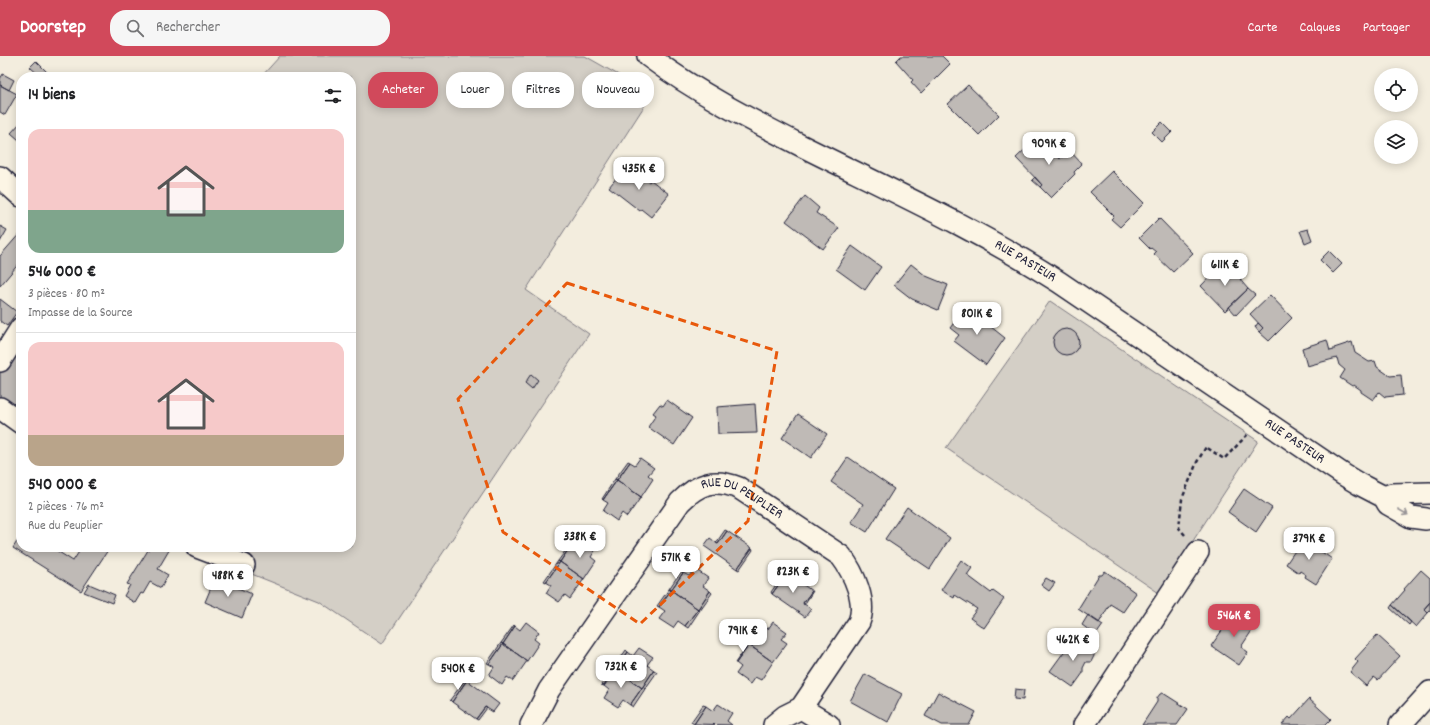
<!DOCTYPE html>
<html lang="fr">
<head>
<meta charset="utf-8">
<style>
	body { margin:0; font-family:Dekko,sans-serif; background:#f6f6f6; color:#202124; height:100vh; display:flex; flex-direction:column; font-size:15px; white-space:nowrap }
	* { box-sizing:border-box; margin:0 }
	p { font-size:13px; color:#757577 }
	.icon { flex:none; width:22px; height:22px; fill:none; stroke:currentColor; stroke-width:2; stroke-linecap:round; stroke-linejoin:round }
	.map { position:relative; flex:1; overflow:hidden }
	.details { position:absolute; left:16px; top:16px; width:340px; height:480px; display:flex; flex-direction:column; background:#fff; border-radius:16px; box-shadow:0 2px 10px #0003 }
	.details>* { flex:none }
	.top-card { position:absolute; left:368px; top:16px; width:380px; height:36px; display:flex; gap:8px }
	.buttons { position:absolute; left:1374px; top:12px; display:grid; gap:8px }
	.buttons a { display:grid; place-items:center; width:44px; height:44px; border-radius:50%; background:#fff; box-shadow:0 2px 10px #0003; font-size:20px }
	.price { position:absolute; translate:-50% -34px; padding:0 9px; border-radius:8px; background:#fff; color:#222; font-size:13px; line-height:26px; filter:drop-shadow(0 1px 2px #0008) }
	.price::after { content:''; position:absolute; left:50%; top:24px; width:12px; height:9px; margin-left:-6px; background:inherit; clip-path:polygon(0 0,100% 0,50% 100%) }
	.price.current { background:#d1495b; color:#fff }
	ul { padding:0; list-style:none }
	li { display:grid; align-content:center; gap:8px; height:212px; padding:0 12px }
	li+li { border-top:1px solid #e0e0e0 }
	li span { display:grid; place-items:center; height:124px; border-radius:12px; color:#555 }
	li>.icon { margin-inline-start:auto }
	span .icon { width:72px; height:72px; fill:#fffc; stroke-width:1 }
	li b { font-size:17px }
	h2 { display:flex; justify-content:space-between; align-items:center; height:48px; padding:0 12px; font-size:17px }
	.chip { padding:0 14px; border-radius:16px; background:#fff; box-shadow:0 2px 10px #0003; font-size:14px; line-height:36px }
	.chip.current { background:#d1495b; color:#fff }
	header { display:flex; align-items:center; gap:24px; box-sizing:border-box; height:56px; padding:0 20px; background:#d1495b; color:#fff }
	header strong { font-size:19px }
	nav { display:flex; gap:22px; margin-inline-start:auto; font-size:14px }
	.search { width:280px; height:36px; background:#f6f6f6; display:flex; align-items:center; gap:10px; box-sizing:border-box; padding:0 14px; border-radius:16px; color:#757577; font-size:15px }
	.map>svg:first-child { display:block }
	.green { fill:#d4cfc6; stroke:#7b7880 }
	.building { fill:#bfbab6; stroke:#22223b }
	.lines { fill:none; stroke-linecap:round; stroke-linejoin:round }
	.minor-casing { stroke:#22223b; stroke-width:24 }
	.path { stroke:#22223b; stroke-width:2.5; stroke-dasharray:4 3; stroke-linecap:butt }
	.minor { stroke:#fcf5e5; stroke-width:21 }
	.oneway { stroke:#9a9698 }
	.marked { fill:none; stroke:#e8590c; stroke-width:3; stroke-dasharray:8 5; stroke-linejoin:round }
	.labels { text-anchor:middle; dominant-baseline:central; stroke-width:3.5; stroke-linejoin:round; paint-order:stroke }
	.street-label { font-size:14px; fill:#22223b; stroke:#fcf5e5 }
</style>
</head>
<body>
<header>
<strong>Doorstep</strong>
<div class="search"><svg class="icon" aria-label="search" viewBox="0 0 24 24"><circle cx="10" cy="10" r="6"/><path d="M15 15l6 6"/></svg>Rechercher</div>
<nav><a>Carte</a><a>Calques</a><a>Partager</a></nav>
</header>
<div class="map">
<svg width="1430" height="669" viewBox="0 0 1430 669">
	<rect width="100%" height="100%" fill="#f3edde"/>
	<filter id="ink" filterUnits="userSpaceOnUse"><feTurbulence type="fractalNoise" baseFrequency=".025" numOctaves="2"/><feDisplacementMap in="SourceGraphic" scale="8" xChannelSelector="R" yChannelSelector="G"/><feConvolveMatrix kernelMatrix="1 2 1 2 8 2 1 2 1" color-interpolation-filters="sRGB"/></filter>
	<g filter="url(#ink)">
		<!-- green -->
		<path class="green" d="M280,0H585L652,38L526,234L589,278L382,588L319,545L244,515L219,491H351V21H261Z
			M1050,245L1258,385L1159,537L946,392Z"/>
		<!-- building -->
		<path class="building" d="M901,0H942L950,8L921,37L911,26L913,24L896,5Z
			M36,5L50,19L49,21H41L30,11Z
			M3,18L14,24L9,34L0,29V23Z
			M0,29L17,38L5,59L0,56Z
			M968,29L999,59L979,79L948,48Z
			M21,66V84L20,83L19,84L11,77Z
			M1162,66L1172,76L1162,86L1152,76Z
			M1038,81L1060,103L1069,94L1082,108L1074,116L1075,118L1051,142L1040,131L1042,129L1016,102Z
			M627,109L649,126L651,124L669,138L651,161L641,153L640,155L609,131Z
			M1112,115L1144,147L1120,171L1111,163L1114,160L1090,136Z
			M1035,121L1042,129L1040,131L1032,124Z
			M805,140L819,152L816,157L839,172L823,193L786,165Z
			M1159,162L1193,197L1173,216L1154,198L1156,196L1151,192L1150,193L1139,182Z
			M0,170L7,174L0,186Z
			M1308,173L1312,184L1305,187L1300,175Z
			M21,176V205L0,230V200Z
			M852,190L881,211L865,234L836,213Z
			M1329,195L1342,208L1333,217L1320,204Z
			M1223,207L1236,216L1242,226L1248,233L1225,255L1201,230Z
			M911,208L926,220L948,229L938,254L912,243L894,229Z
			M1248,233L1255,239L1236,259L1229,251Z
			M1270,239L1292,262L1269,285L1259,276L1263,272L1250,258Z
			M0,243L17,256L7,270L0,265Z
			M966,251L1005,282L986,309L954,285L959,279L950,272Z
			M1258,267L1263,272L1259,276L1255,271Z
			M1053 286a13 13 0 1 1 26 0a13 13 0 1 1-26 0Z
			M21,283V358L0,343V317Z
			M1327,284L1330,295L1334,294V292L1352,286L1355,297L1369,306L1375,305L1377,311L1390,320L1401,319L1403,339L1385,341L1379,336L1373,344L1361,336V334L1354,329L1352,330L1340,322L1345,314L1339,309L1337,302L1307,310L1302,292Z
			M531,318L538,324L532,333L525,327Z
			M667,344L692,362L674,389L648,371L656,359L653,357L660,348L663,350Z
			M755,348L757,377L718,378L717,351Z
			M798,358L827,378L811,402L782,382Z
			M848,401L894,433L867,476L851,466L863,448L831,426Z
			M640,402L654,412L648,419L653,423L641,441L617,424L630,406L635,409Z
			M628,405L630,406L617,424L615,423Z
			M615,423L617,424L603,444L602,443Z
			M617,424L641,441L627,461L622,457L617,465L603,455L608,447L603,444Z
			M1244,433L1272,452L1256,476L1228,456Z
			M907,451L950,482L930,513L885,483Z
			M725,474L727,475L718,488L716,487Z
			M727,475L752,492L737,513L704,490L710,482L718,488Z
			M21,479V491H51L73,505L82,491H110L81,535L13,492Z
			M1303,483L1332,503L1316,528L1305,521L1306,519L1300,515L1299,517L1286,508Z
			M583,484L596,493L591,501L596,505L584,523L560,506L572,488L577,491Z
			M571,487L572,488L560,506L558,505Z
			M150,491H171L158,513L168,519L161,532L150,526L143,538L141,537L135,547L124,540L130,529L127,528Z
			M752,492L753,494L739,514L737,513Z
			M961,504L972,512L967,519L991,537L993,535L1004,543L984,572L970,562L977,553L955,539L954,542L941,534Z
			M558,505L560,506L546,526L544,525Z
			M560,506L584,523L570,543L565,539L559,546L546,537L551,529L546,526Z
			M695,513L708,522L703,530L710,535L698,553L671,534L683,517L689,520Z
			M1421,514L1430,522V546L1424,553L1428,557L1416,571L1392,549L1405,534L1404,533Z
			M681,515L683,517L671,534L669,533Z
			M1105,515L1136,537L1123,556L1110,548L1099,567L1078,553L1099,519H1102Z
			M785,516L787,517L772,538L771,536Z
			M787,517L812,535L803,547L811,553L805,561L772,538Z
			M215,522L252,538L242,562L205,546Z
			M1046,522L1055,527L1049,535L1041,529Z
			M89,528L115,539L112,547L84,536Z
			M669,533L671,534L659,551L657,550Z
			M671,534L698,553L685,570L678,565L673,572L659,563L665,555L659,551Z
			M710,535L712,537L700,554L698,553Z
			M812,535H813L804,549L803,547Z
			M1430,546V554L1428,556L1424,553Z
			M1392,549L1411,566L1409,569L1390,552Z
			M698,553L700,554L688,572L685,570Z
			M1235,556L1255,570L1241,591L1248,596L1239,609L1211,590Z
			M1088,559L1103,569L1096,579L1082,569Z
			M526,566L539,576L534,583L539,587L527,605L503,588L515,570L520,574Z
			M773,566L787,576L781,583L787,587L773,606L749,589L763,570L768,573Z
			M514,569L515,570L503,588L501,587Z
			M761,569L763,570L749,589L748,588Z
			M1377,579L1400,600L1378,624L1374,621L1366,630L1350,616L1358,606L1355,603Z
			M1074,582L1094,596V600L1091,606H1086L1083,612V617L1073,631L1050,615Z
			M501,587L503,588L489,608L487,607Z
			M503,588L527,605L513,625L507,621L502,629L489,619L494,611L489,608Z
			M748,588L749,589L736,607H735Z
			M749,589L773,606L761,624L755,621L750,628L736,618L741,611L736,607Z
			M639,592L653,601L647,609L654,614L642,632L616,613L628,596L633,600Z
			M626,594L628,596L616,613L614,612Z
			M614,612L616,613L604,630L601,629Z
			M616,613L642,632L630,649L623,644L618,651L604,642L609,634L604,630Z
			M654,614L657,616L645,633L642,632Z
			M865,618L902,638L888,666L850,645Z
			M465,624H467L452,646L450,644Z
			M467,624L499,648L493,656L485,651L476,663L452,646Z
			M642,632L645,633L633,651L630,649Z
			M1015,633L1024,634L1023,644L1014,643Z
			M938,636L976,656L969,669H942L925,660Z
			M1163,637L1188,653L1177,669H1142L1157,646V642L1160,638Z
			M1309,643L1331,663L1325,669H1282L1289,661L1291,663Z
			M718,648L732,657L727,665L732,669L694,668L706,650L713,655Z
			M703,649L706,650L694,668L691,666Z
			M485,651L487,652L478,664L476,663Z"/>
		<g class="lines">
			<!-- minor casing -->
			<g class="minor-casing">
				<g id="minor">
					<path id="s1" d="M648,0C696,36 749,63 802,90C888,133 977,173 1059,226L1344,419L1359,428L1384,441L1388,448L1411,461L1426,463"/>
					<path d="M0,121L21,140"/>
					<path d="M0,305L21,272"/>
					<path d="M0,352L21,367"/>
					<path d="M1384,441L1392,438L1430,437"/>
					<path d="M197,491L244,509"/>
					<path d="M801,652L829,669"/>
					<path id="s2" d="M531,669L549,634L680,446C699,427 714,422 739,432L841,500C854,517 867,546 859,566L801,652L785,660L774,669"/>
					<path d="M1084,669L1198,496"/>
					<path d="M1400,669L1430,636"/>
				</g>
			</g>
			<!-- path -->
			<path class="path" d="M1185,479L1179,472L1182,443L1197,406L1206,391L1224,403L1248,378"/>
			<!-- minor -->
			<use href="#minor" class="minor"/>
		</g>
		<!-- one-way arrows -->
		<defs><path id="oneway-shaft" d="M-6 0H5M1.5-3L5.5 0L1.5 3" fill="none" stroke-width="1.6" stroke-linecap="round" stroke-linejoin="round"/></defs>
		<use class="oneway" href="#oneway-shaft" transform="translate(1403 456) rotate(30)"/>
	</g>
	<!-- marked area -->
	<path class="marked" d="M567,227L777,295L748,465L640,568L503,476L458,343Z"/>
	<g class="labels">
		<!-- street labels -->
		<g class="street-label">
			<text stroke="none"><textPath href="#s1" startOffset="430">RUE PASTEUR</textPath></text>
			<text stroke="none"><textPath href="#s1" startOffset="754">RUE PASTEUR</textPath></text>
			<text stroke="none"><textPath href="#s2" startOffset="340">RUE DU PEUPLIER</textPath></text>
		</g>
	</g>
</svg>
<div class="buttons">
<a><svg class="icon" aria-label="locate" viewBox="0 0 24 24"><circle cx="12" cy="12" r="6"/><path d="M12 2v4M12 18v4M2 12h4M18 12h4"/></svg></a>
<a><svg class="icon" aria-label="layers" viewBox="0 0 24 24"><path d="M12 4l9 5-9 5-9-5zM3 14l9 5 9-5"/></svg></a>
</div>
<b class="price" style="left:1049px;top:110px">909K €</b>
<b class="price" style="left:639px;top:135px">435K €</b>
<b class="price" style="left:1225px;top:231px">611K €</b>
<b class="price" style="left:977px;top:280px">801K €</b>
<b class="price" style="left:580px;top:503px">338K €</b>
<b class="price" style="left:1309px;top:505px">379K €</b>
<b class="price" style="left:676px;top:524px">571K €</b>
<b class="price" style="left:793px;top:538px">823K €</b>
<b class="price" style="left:228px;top:542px">488K €</b>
<b class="price current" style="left:1234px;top:582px">546K €</b>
<b class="price" style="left:743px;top:597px">791K €</b>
<b class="price" style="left:1073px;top:606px">462K €</b>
<b class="price" style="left:621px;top:633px">732K €</b>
<b class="price" style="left:458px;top:635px">540K €</b>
<div class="top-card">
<a class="chip current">Acheter</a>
<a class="chip">Louer</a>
<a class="chip">Filtres</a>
<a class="chip">Nouveau</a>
</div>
<section class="details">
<h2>14 biens<svg class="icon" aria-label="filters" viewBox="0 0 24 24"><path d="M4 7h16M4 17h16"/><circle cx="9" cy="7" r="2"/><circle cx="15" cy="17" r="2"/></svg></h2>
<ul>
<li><span style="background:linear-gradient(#f6c9c9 65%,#7fa58c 0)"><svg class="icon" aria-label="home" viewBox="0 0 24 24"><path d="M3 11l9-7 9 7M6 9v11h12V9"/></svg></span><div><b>546 000 €</b><p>3 pièces · 80 m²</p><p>Impasse de la Source</p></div></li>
<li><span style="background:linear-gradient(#f6c9c9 75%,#b9a48a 0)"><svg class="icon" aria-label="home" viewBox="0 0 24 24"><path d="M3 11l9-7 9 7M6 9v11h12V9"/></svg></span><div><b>540 000 €</b><p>2 pièces · 76 m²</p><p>Rue du Peuplier</p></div></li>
</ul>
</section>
</div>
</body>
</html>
